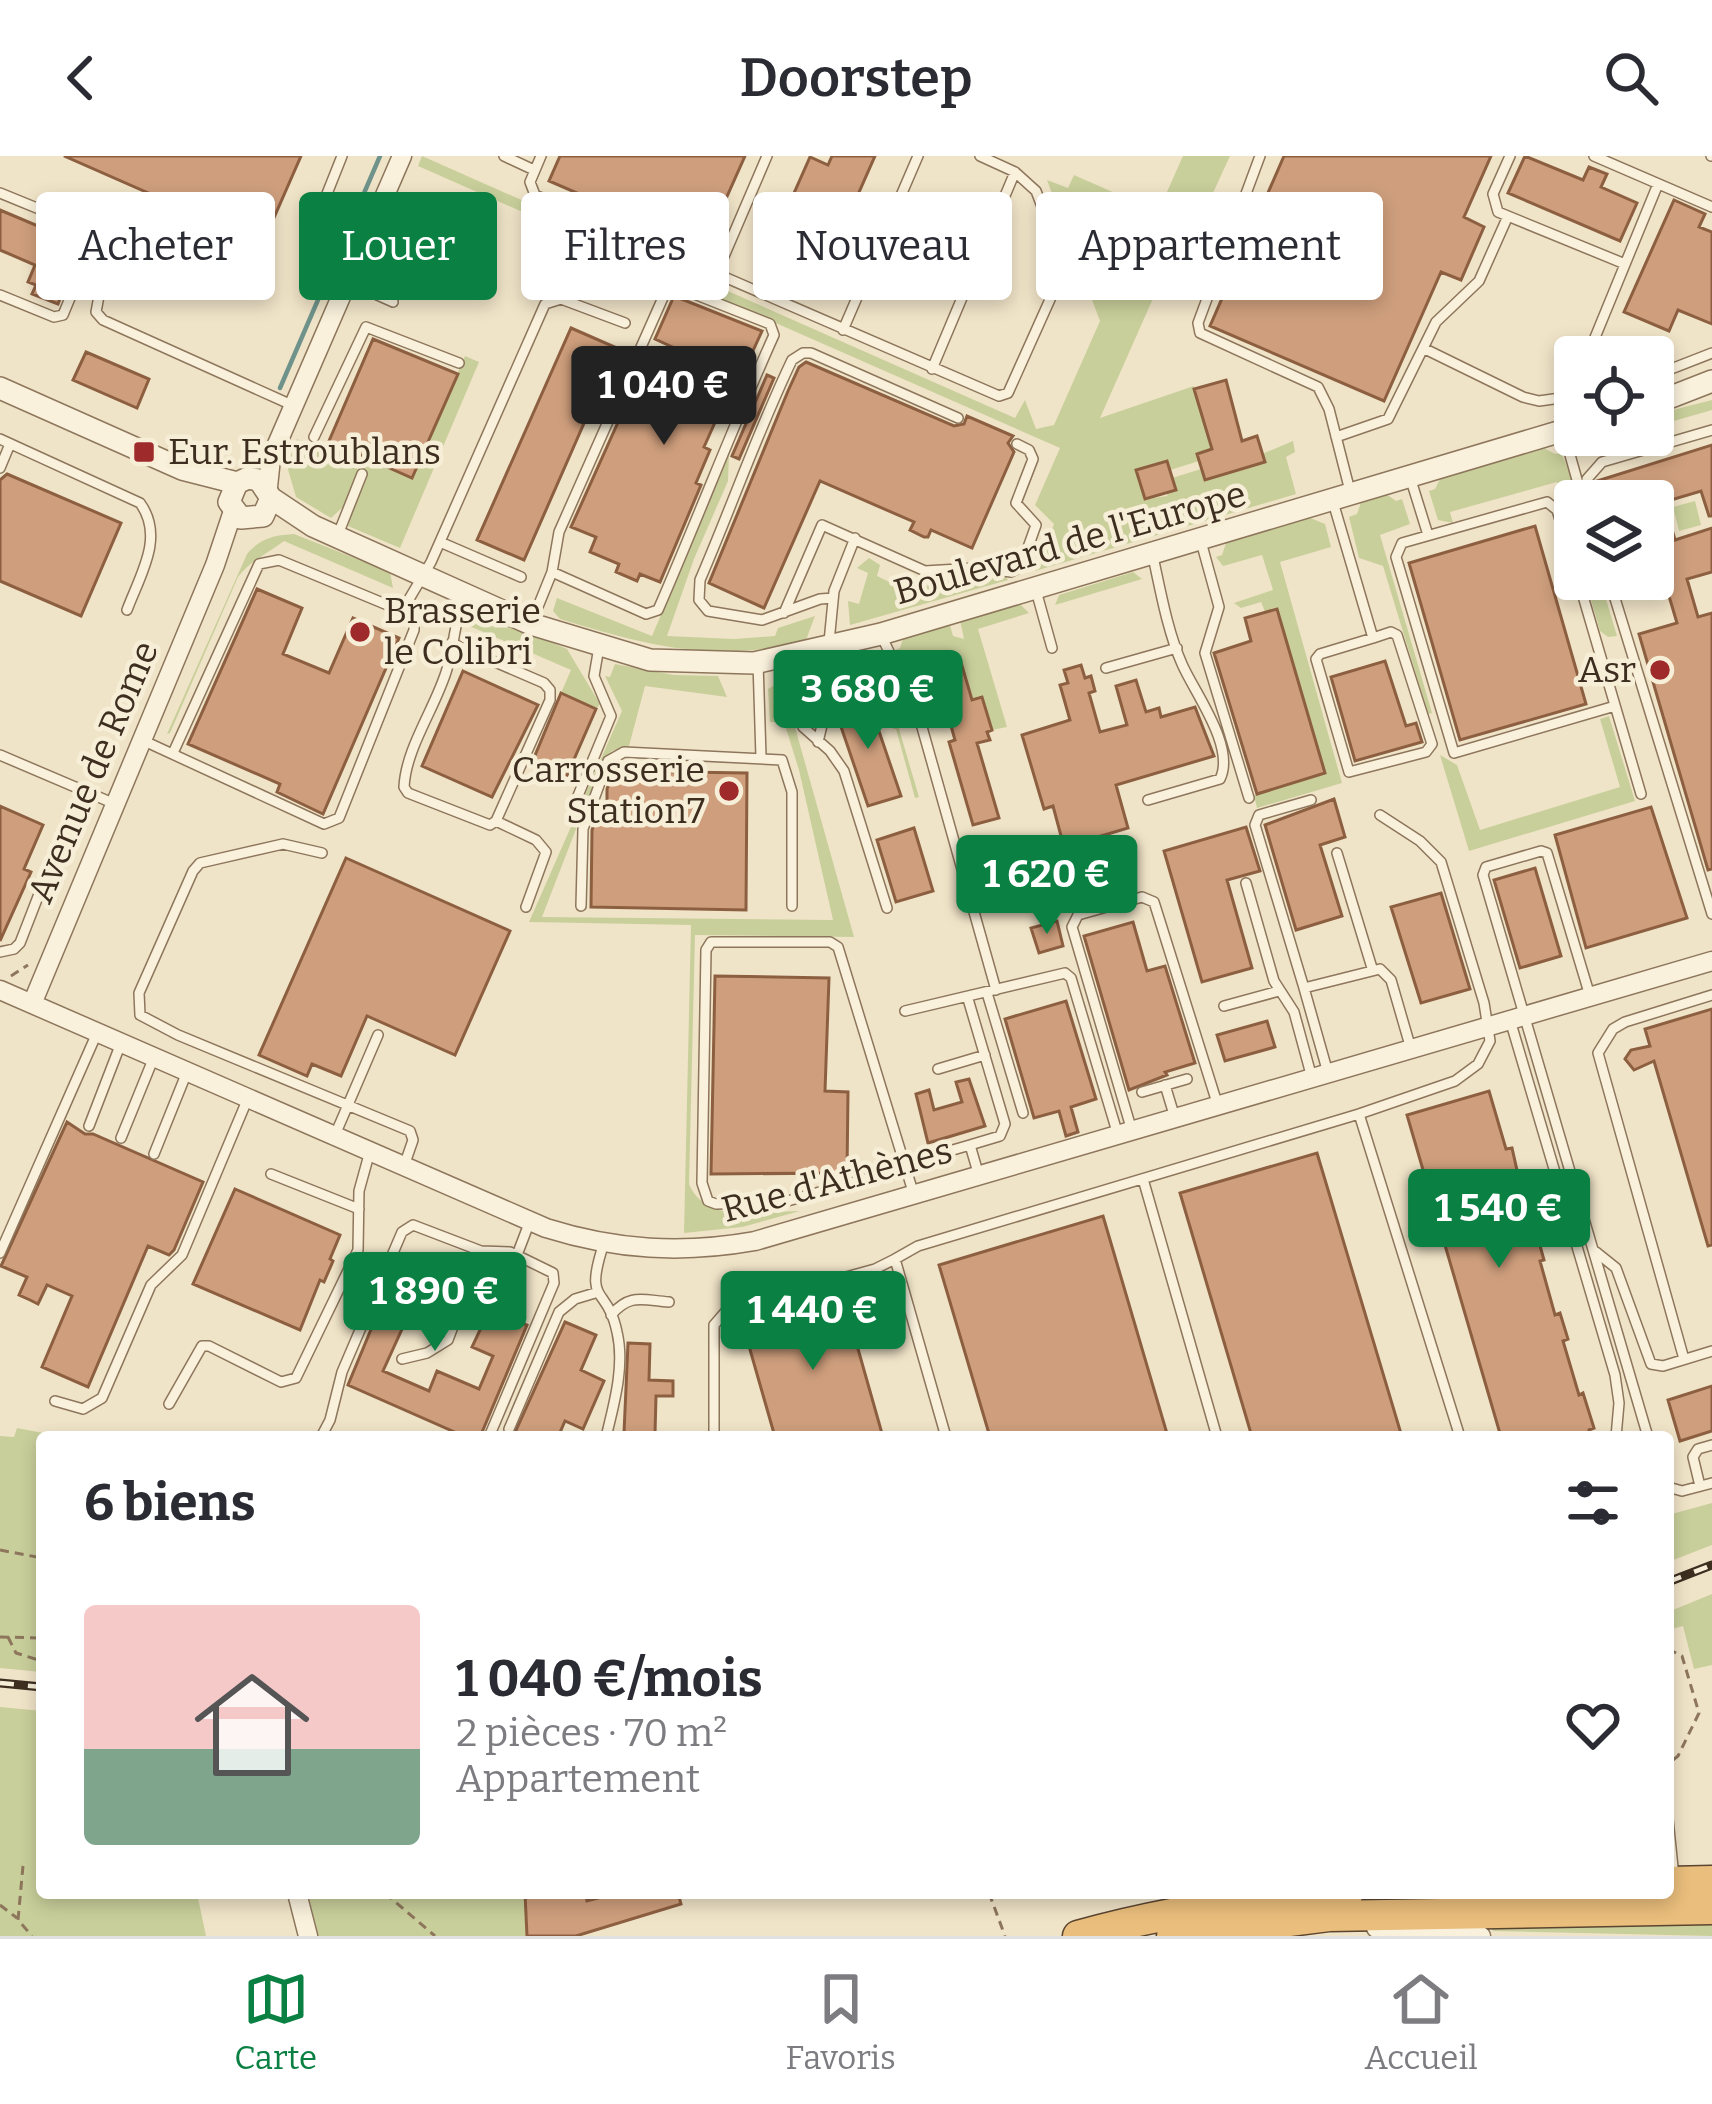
<!DOCTYPE html>
<html lang="fr">
<head>
<meta charset="utf-8">
<style>
	body { margin:0; font-family:Bitter,serif; background:#f7f7f7; color:#2b2b33; height:100vh; display:flex; flex-direction:column; font-size:45px; white-space:nowrap }
	* { box-sizing:border-box; margin:0 }
	p { font-size:39px; color:#7c7c81 }
	.icon { flex:none; width:66px; height:66px; fill:none; stroke:currentColor; stroke-width:2; stroke-linecap:round; stroke-linejoin:round }
	.map { position:relative; flex:1; overflow:hidden }
	.side { position:absolute; left:36px; top:1275px; width:1638px; height:468px; display:flex; flex-direction:column; background:#fff; border-radius:12px; box-shadow:0 6px 18px #0003 }
	.side>* { flex:none }
	.hud { position:absolute; left:36px; top:36px; width:1641px; height:108px; display:flex; gap:24px }
	.buttons { position:absolute; left:1554px; top:180px; display:grid; gap:24px }
	.buttons a { display:grid; place-items:center; width:120px; height:120px; border-radius:12px; background:#fff; box-shadow:0 6px 18px #0003; font-size:60px }
	.price { position:absolute; translate:-50% -102px; padding:0 27px; border-radius:12px; background:#0b8043; color:#fff; font-size:39px; line-height:78px; filter:drop-shadow(0 3px 6px #0008) }
	.price::after { content:''; position:absolute; left:50%; top:72px; width:36px; height:27px; margin-left:-18px; background:inherit; clip-path:polygon(0 0,100% 0,50% 100%) }
	.price.on { background:#222; color:#fff }
	ul { padding:0; list-style:none }
	li { display:flex; align-items:center; gap:36px; height:300px; padding:0 48px }
	li span { display:grid; place-items:center; flex:none; width:336px; height:240px; border-radius:12px; color:#555 }
	li>.icon { margin-inline-start:auto }
	span .icon { width:144px; height:144px; fill:#fffc; stroke-width:1 }
	li b { font-size:51px }
	h2 { display:flex; justify-content:space-between; align-items:center; height:144px; padding:0 48px; font-size:51px }
	.tag { padding:0 42px; border-radius:12px; background:#fff; box-shadow:0 6px 18px #0003; font-size:42px; line-height:108px }
	.tag.on { background:#0b8043; color:#fff }
	header { display:flex; justify-content:space-between; align-items:center; height:156px; padding:0 48px; background:#fff; font-size:54px; font-weight:600 }
	.tabs { display:flex; justify-content:space-around; align-items:center; height:168px; border-top:3px solid #e1e1e2; background:#fff; font-size:33px; color:#7c7c81 }
	.tabs a { display:grid; justify-items:center; gap:6px }
	.tabs .on { color:#0b8043 }
	.map>svg:first-child { display:block }
	.green { fill:#c9cf9b }
	.lines { fill:none; stroke-linecap:round; stroke-linejoin:round }
	.stream { stroke:#6f938a; stroke-width:4.5 }
	.building { fill:#cf9f7d; stroke:#8d5f41; stroke-width:3 }
	.service-casing { stroke:#8d765c; stroke-width:12 }
	.minor-casing { stroke:#8d765c; stroke-width:21 }
	.tertiary-casing { stroke:#8d765c; stroke-width:24 }
	.trunk-casing { stroke:#5b4430; stroke-width:33 }
	.path { stroke:#8d765c; stroke-width:3; stroke-dasharray:9 6; stroke-linecap:butt }
	.service { stroke:#faf1dc; stroke-width:9 }
	.minor { stroke:#faf1dc; stroke-width:18 }
	.tertiary { stroke:#faf1dc; stroke-width:21 }
	.trunk { stroke:#eabe7c; stroke-width:30 }
	.rail-casing { stroke:#3d2e20; stroke-width:9 }
	.rail { stroke:#f7eed8; stroke-width:4.5; stroke-dasharray:14; stroke-linecap:butt }
	.poi-dot { fill:#9e2a2b; stroke:#f7eed8; stroke-width:4.5 }
	.labels { text-anchor:middle; dominant-baseline:central; stroke-width:9; stroke-linejoin:round; paint-order:stroke }
	.poi-label { font-size:36px; fill:#3d2e20; stroke:#f7eed8; text-anchor:start }
	.street-label { font-size:36px; fill:#3d2e20; stroke:#f7eed8 }
</style>
</head>
<body>
<header><svg class="icon" aria-label="back" viewBox="0 0 24 24"><path d="M15 5l-7 7 7 7"/></svg>Doorstep<svg class="icon" aria-label="search" viewBox="0 0 24 24"><circle cx="10" cy="10" r="6"/><path d="M15 15l6 6"/></svg></header>
<div class="map">
<svg width="1712" height="1780" viewBox="0 0 1712 1780">
	<rect width="100%" height="100%" fill="#f0e4c8"/>
	<!-- green -->
	<path class="green" d="M422,0L1015,262L1025,244L1036,273L1054,269L1100,165L1047,24L1068,32L1074,19L1158,56L1183,0H1230L1177,115L1167,111L1100,262L1194,230L1212,293L1197,298L1199,305L1170,314H1137L1145,343L1167,340L1172,322L1201,313L1205,324L1264,307L1262,298L1293,285L1295,296L1286,301L1296,338L1035,415L1054,368L1035,349L1060,292L418,10Z
		M465,200L479,206L400,392L348,370L352,356L342,352L331,362L296,341L287,310L297,283L323,295L329,285L412,322Z
		M1712,244V254L1653,271V259Z
		M1544,292L1555,298L1561,297C1577,328 1575,353 1575,387L1557,326L1450,356L1453,367L1438,364L1429,335L1435,333L1441,321Z
		M729,299L728,325L694,403L667,480L734,483L775,480L778,472L815,460L806,484C717,509 645,489 560,463L553,455L557,442L652,480Z
		M1386,338L1396,345L1402,343L1410,368L1380,379L1432,557L1428,558L1383,410L1359,402L1349,361L1357,358L1361,346Z
		M1695,345L1701,369L1679,375L1673,351Z
		M1308,361L1325,368L1331,391L1280,406L1342,627L1257,652L1254,639L1325,617L1277,454L1266,458L1261,446L1241,452L1234,447L1273,434L1262,399L1223,410L1216,401L1222,399L1227,384Z
		M294,378L390,416L393,432L284,385C269,397 251,404 238,421L170,577L167,578L247,398C260,382 275,379 294,378Z
		M869,402L880,409L877,420L910,436C941,424 970,417 1004,418L1008,424L850,469L848,445L859,448L868,417L857,412Z
		M1133,416L1142,423L1055,449L1059,439Z
		M1585,423H1600L1617,480L1608,481L1600,475Z
		M1018,446L1029,457L978,473L1007,571L992,574L983,542L972,544L923,514L933,547L919,546L900,510L908,507L906,500L896,502L893,495L900,492L904,480L949,466L953,480L964,483L960,464Z
		M489,459L567,493L600,548L596,553L561,537L571,514L467,469L468,464Z
		M863,492L870,500L877,498L919,641L915,642L896,573H893L886,553L878,555L868,517L812,535V566L806,565L801,522L808,520L811,508Z
		M615,508L674,519L718,520L727,541L645,530L629,590L612,595L602,606L542,761L833,764L799,614L784,566H770L768,533L782,525L854,781L695,779L689,1028C706,1069 763,1055 800,1055L742,1071L684,1077L691,769L529,766L622,555L605,520L610,521Z
		M1609,560L1635,645L1469,695L1440,599L1457,609L1480,674L1620,631L1600,563Z
		M17,1272L64,1281H42V1516L0,1512V1280L14,1281Z
		M1712,1347V1389L1668,1406V1359Z
		M1712,1438V1509L1694,1513L1683,1470L1668,1474V1456Z
		M0,1551L42,1555V1737H197L206,1780H0Z
		M308,1737H525L527,1780H318Z
		M1712,1769V1780L1493,1775L1491,1771Z"/>
	<g class="lines">
		<!-- stream -->
		<path class="stream" d="M280,232L380,0"/>
	</g>
	<!-- building -->
	<path class="building" d="M64,0H301L262,89L228,74L222,87L198,76L205,62Z
		M560,0H745L704,92L549,25Z
		M832,0H875L837,86L783,62L810,1L828,9Z
		M1284,0H1491L1464,61L1484,71L1461,124L1441,116L1384,245L1210,170Z
		M1525,0L1583,24L1589,11L1607,18L1601,31L1637,47L1620,85L1508,37Z
		M1674,44L1705,58L1699,71L1712,76V168L1678,154L1669,175L1624,156Z
		M0,54L76,86L58,130L64,132L58,148L32,138L36,129L28,126L35,109L0,94Z
		M106,59L147,76L137,100L97,81Z
		M674,140L762,175L751,199L746,197L704,291L710,294L696,327L701,329L660,426L640,418L637,425L616,416L619,408L590,396L596,381L571,371L624,253L649,264L664,243L672,246L692,200L655,183Z
		M571,172L617,192L524,404L477,384Z
		M373,183L458,218L412,322L329,285Z
		M86,196L149,223L137,252L73,224Z
		M806,206L954,270L964,268L967,260L1013,280L1008,287L1014,296L972,392L931,374L928,381H924L910,374L914,366L820,325L764,452L709,427L788,235L799,211Z
		M767,219L774,222L739,303L732,300Z
		M1226,224L1242,285L1257,280L1265,306L1205,324L1197,298L1212,293L1194,233Z
		M1712,289V360H1709L1701,335L1664,346L1675,384L1712,372V416L1687,423L1698,461L1712,457V713L1708,714L1639,478L1677,467L1653,386V345H1602L1597,325Z
		M1167,305L1176,334L1145,343L1136,314Z
		M7,318L121,367L81,460L0,425V324Z
		M1535,370L1586,548L1460,584L1409,407Z
		M257,433L302,452L283,498L329,517L353,462L399,482L323,658L277,636L280,628L188,588Z
		M1277,453L1325,617L1257,638L1214,497L1251,485L1245,462Z
		M960,503L972,544L982,541L992,574L987,576L990,584L977,587L999,662L973,669L949,586L955,584L946,552L940,553L938,545L933,547L923,514Z
		M1385,505L1406,570L1416,567L1422,586L1355,605L1331,521Z
		M1081,509L1085,522L1091,520L1095,535L1089,537L1100,576L1127,569L1116,530L1136,524L1146,556L1159,552L1161,561L1195,551L1214,600L1116,629L1128,672L1064,691L1053,650L1044,653L1022,579L1070,564L1060,529L1068,527L1064,514Z
		M463,515L538,549L492,641L422,610Z
		M561,537L596,553L565,624L531,609Z
		M867,540L901,640L868,650L835,553Z
		M614,615L747,617L746,754L591,751L592,674L597,661H607V633Z
		M1334,643L1345,681L1320,689L1342,760L1296,774L1265,669Z
		M0,650L43,669L24,713L31,716L0,785Z
		M1651,651L1687,762L1586,792L1555,679Z
		M1246,671L1260,715L1227,724L1252,812L1202,826L1164,695Z
		M914,672L933,735L896,746L877,684Z
		M346,702L510,775L455,899L367,860L341,920L312,908L307,920L259,899Z
		M1535,712L1561,800L1520,812L1494,724Z
		M1441,737L1470,833L1421,847L1391,751Z
		M1057,765L1063,790L1039,797L1031,772Z
		M1133,766L1147,815L1165,810L1195,907L1165,916L1167,919L1129,934L1084,780Z
		M715,820L829,822L825,935L848,936L847,1017L711,1018Z
		M1066,845L1096,943L1071,951L1078,976L1066,980L1059,955L1034,962L1005,863Z
		M1712,853V1089L1708,1090L1654,905L1634,914L1625,903L1631,894L1650,890L1645,873Z
		M1267,865L1275,891L1225,905L1217,879Z
		M969,923L985,970L928,987L916,938L929,934L934,954L962,946L956,926Z
		M1489,935L1506,993L1512,992L1532,1081L1537,1079L1544,1104L1540,1105L1555,1159L1560,1157L1568,1183L1563,1185L1579,1239L1583,1237L1594,1272L1589,1274L1591,1281H1501L1407,959Z
		M67,966L85,978H93L203,1026L174,1094L169,1099L148,1090L88,1231L42,1211L72,1140L47,1129L38,1148L30,1144L19,1139L27,1121L1,1110Z
		M1317,997L1402,1281H1252L1180,1037Z
		M235,1033L340,1079L330,1103L333,1105L324,1126L320,1124L300,1174L193,1128Z
		M1103,1060L1168,1281H990L939,1109Z
		M401,1101L446,1121L440,1134L454,1141L440,1174L408,1160L383,1215L429,1235L437,1215L479,1233L493,1200L472,1191L481,1172L465,1165L471,1148L527,1169L480,1281H466L348,1229Z
		M843,1140L883,1281H775L743,1169Z
		M565,1166L596,1179L581,1214L604,1225L583,1273L565,1265L558,1281H513Z
		M628,1187L650,1188L649,1224L673,1225V1240H656L655,1278L624,1277Z
		M1712,1230V1275L1680,1285L1668,1244Z
		M525,1737H585L587,1745L617,1737H678L681,1748L576,1780H527Z"/>
	<g class="lines">
		<!-- service casing -->
		<g class="service-casing">
			<path id="service" d="M504,0L534,14
				M541,0L530,26L535,39L999,240L1008,237L1065,110L1036,35L1015,16L980,0
				M1260,0L1198,167L1200,177L1318,231L1329,253L1350,335
				M1510,0L1493,38L1498,56L1625,108
				M1594,0L1712,51
				M1711,0H1712
				M0,37L49,57
				M307,88L342,0
				M716,119L767,0
				M348,126L393,146
				M76,128L99,140L96,156L103,164L294,250
				M0,139L54,161L63,159L92,89
				M843,174L918,0
				M1423,192L1523,241L1539,245L1575,240
				M1587,201L1658,28
				M932,213L1015,16
				M1653,220L1712,197
				M1563,274L1583,345
				M314,281L366,171L459,207
				M1336,281L1388,263L1436,166L1479,125L1508,60
				M0,283L140,347C165,381 140,419 127,454
				M0,312L10,288
				M1410,321L1428,379
				M1593,345L1587,323L1602,306L1712,274
				M1333,346L1373,482L1320,498L1316,503L1349,616L1426,596L1432,588L1397,479L1391,476L1373,482
				M337,381L362,318
				M1200,382L1219,451L1205,497L1249,642
				M440,386L521,421
				M1575,413L1557,354L1547,346L1402,387L1396,401L1454,597L1615,550
				M1578,423L1641,638
				M1609,423L1712,758
				M1035,431L1052,492
				M833,442L820,443L762,464L708,455L699,444L700,424C732,350 757,277 792,204L803,197H811L958,262
				M784,457L822,369L925,415L975,412L1011,416L1021,411L1036,369L1016,347L1033,303L1029,294L1017,288
				M531,468L552,416L559,376L669,128L770,168L774,179C733,270 698,362 658,454L646,458L552,416
				M882,481L918,557L996,834
				M829,486L834,435L855,382
				M451,487L544,527L550,534V544L496,665L490,669L408,637L404,631C406,591 436,551 447,513C456,484 452,470 467,439
				M784,503L803,571L830,595L844,615L887,752
				M758,506L761,601
				M1106,512L1177,492
				M142,584L324,668L339,662L414,474V466L402,455L431,406L545,148L561,143L625,167
				M818,586L828,544L857,532
				M173,597L259,408L279,404L402,455
				M0,599L115,648
				M1148,644L1220,623C1236,591 1194,536 1182,508C1167,474 1160,432 1152,396
				M575,647L611,560L594,520L599,491
				M1380,659L1420,685L1441,706L1484,847L1490,885L1478,908L1455,925L1359,958L1460,1281
				M496,665L536,684L546,696L526,751
				M322,697L283,688L200,707L193,715L139,837L140,859L178,879L410,975L413,984L404,1010
				M1337,697L1372,812
				M1246,727L1274,825L1294,856L1312,922
				M581,750L583,673L608,605L624,596L782,604L792,636V750
				M0,796L14,793L20,787L53,702
				M1304,832L1255,669L1259,659L1311,644
				M987,837L1023,957
				M1590,840L1547,697L1541,695L1486,711L1483,719L1648,1281
				M968,843L1005,968L1000,980L970,989L979,1020
				M1224,850L1279,835
				M905,855L1065,817L1071,822L1118,979
				M1510,864L1615,1219L1619,1247L1616,1281
				M938,913L985,899
				M1328,917L1304,832L1380,813L1391,824L1411,893
				M1165,929L1175,962
				M1142,936L1187,923
				M89,970L121,887
				M1132,975L1072,771L1078,759L1142,741L1154,746L1218,950
				M335,979L378,879
				M121,982L154,901
				M154,998L187,916
				M939,998L970,989
				M905,1012L784,1046L716,1048L708,1045L702,1027L706,794L711,786H830L838,791L914,1039
				M271,1018L359,1053
				M1143,1023L1217,1281
				M604,1087C583,1150 607,1128 617,1176C625,1210 614,1248 606,1281
				M1596,1096L1616,1112L1651,1208L1663,1210L1712,1195
				M0,1097L97,877
				M517,1099L530,1065
				M611,1159C630,1137 642,1144 669,1146
				M402,1203L427,1197L448,1184L481,1095
				M1684,1203L1598,897L1613,873L1625,866L1712,839
				M55,1245L83,1253L102,1242L151,1129L182,1099L248,942
				M169,1248L202,1190H209L281,1226L296,1222L358,1094L359,1035L370,995
				M509,1273L559,1156L575,1143L595,1137
				M321,1281L330,1264L342,1216L402,1076L413,1069L481,1095L510,1096L553,1117L554,1127L489,1281
				M714,1281V1169L727,1154L875,1113L895,1103
				M946,1281L895,1103L918,1090L1359,958
				M1700,1330L1693,1301L1698,1293L1712,1289
				M1668,1331L1682,1335L1712,1327
				M1668,1663L1674,1721"/>
		</g>
		<!-- minor casing -->
		<g class="minor-casing">
			<path id="minor" d="M268,331L271,302L402,0
				M0,834L546,1072C616,1094 682,1098 755,1085L1712,805
				M32,848L215,409L233,355
				M297,1737L308,1780
				M1376,1772L1481,1780"/>
		</g>
		<!-- tertiary casing -->
		<g class="tertiary-casing">
			<path id="tertiary" d="M0,232L182,313L237,327L248,322L259,324L271,342L313,370L531,468L650,504L754,507L881,478L1575,271
				M1653,248L1712,225
				M237,327L229,346L241,362L263,360L271,342"/>
		</g>
		<!-- trunk casing -->
		<g class="trunk-casing">
			<path id="trunk" d="M1668,1726L1712,1725
				M1078,1780C1167,1755 1256,1742 1348,1737
				M1172,1780L1329,1760L1712,1753"/>
		</g>
		<!-- path -->
		<path class="path" d="M11,820L28,809
			M0,1394L42,1402
			M0,1481L42,1482
			M8,1481L16,1497L42,1505
			M1668,1493L1682,1500L1699,1557L1678,1600L1668,1608
			M23,1710L18,1764L32,1780
			M385,1737L435,1780
			M989,1737L1005,1780
			M0,1749L17,1762"/>
		<!-- service -->
		<use href="#service" class="service"/>
		<!-- minor -->
		<use href="#minor" class="minor"/>
		<!-- tertiary -->
		<use href="#tertiary" class="tertiary"/>
		<!-- trunk -->
		<use href="#trunk" class="trunk"/>
		<!-- rail casing -->
		<g class="rail-casing">
			<path id="rail" d="M1668,1426L1712,1409
				M0,1527L42,1531"/>
		</g>
		<!-- rail -->
		<use href="#rail" class="rail"/>
	</g>
	<!-- markers -->
	<g class="poi-dot">
		<rect x="132" y="284" width="24" height="24" rx="6"/>
		<circle cx="360" cy="476" r="12"/>
		<circle cx="1660" cy="514" r="12"/>
		<circle cx="729" cy="635" r="12"/>
	</g>
	<g class="labels">
		<!-- poi labels -->
		<g class="poi-label">
			<text x="168" y="296">Eur. Estroublans</text>
			<text x="384" y="455">Brasserie<tspan x="384" dy="41">le Colibri</tspan></text>
			<text x="1636" y="514" text-anchor="end">Asr</text>
			<text x="705" y="614" text-anchor="end">Carrosserie<tspan x="705" dy="41">Station7</tspan></text>
		</g>
		<!-- street labels -->
		<g class="street-label">
			<text transform="translate(1070 387) rotate(-16)">Boulevard de l'Europe</text>
			<text transform="translate(93 616) rotate(-67)">Avenue de Rome</text>
			<text transform="translate(837 1024) rotate(-15)">Rue d'Athènes</text>
		</g>
	</g>
</svg>
<div class="buttons">
<a><svg class="icon" aria-label="locate" viewBox="0 0 24 24"><circle cx="12" cy="12" r="6"/><path d="M12 2v4M12 18v4M2 12h4M18 12h4"/></svg></a>
<a><svg class="icon" aria-label="layers" viewBox="0 0 24 24"><path d="M12 4l9 5-9 5-9-5zM3 14l9 5 9-5"/></svg></a>
</div>
<b class="price on" style="left:664px;top:292px">1 040 €</b>
<b class="price" style="left:868px;top:596px">3 680 €</b>
<b class="price" style="left:1047px;top:781px">1 620 €</b>
<b class="price" style="left:1499px;top:1115px">1 540 €</b>
<b class="price" style="left:435px;top:1198px">1 890 €</b>
<b class="price" style="left:813px;top:1217px">1 440 €</b>
<div class="hud">
<a class="tag">Acheter</a>
<a class="tag on">Louer</a>
<a class="tag">Filtres</a>
<a class="tag">Nouveau</a>
<a class="tag">Appartement</a>
</div>
<section class="side">
<h2>6 biens<svg class="icon" aria-label="filters" viewBox="0 0 24 24"><path d="M4 7h16M4 17h16"/><circle cx="9" cy="7" r="2"/><circle cx="15" cy="17" r="2"/></svg></h2>
<ul>
<li><span style="background:linear-gradient(#f6c9c9 60%,#7fa58c 0)"><svg class="icon" aria-label="home" viewBox="0 0 24 24"><path d="M3 11l9-7 9 7M6 9v11h12V9"/></svg></span><div><b>1 040 €/mois</b><p>2 pièces · 70 m²</p><p>Appartement</p></div><svg class="icon" aria-label="heart" viewBox="0 0 24 24"><path d="M12 20l-8-8c-3-5 5-10 8-4 3-6 11-1 8 4z"/></svg></li>
</ul>
</section>
</div>
<nav class="tabs">
<a class="on"><svg class="icon" aria-label="map" viewBox="0 0 24 24"><path d="M3 6l6-2 6 2 6-2v14l-6 2-6-2-6 2zM9 4v14M15 6v14"/></svg>Carte</a>
<a><svg class="icon" aria-label="saved" viewBox="0 0 24 24"><path d="M7 4h10v16l-5-4-5 4z"/></svg>Favoris</a>
<a><svg class="icon" aria-label="home" viewBox="0 0 24 24"><path d="M3 11l9-7 9 7M6 9v11h12V9"/></svg>Accueil</a>
</nav>
</body>
</html>
